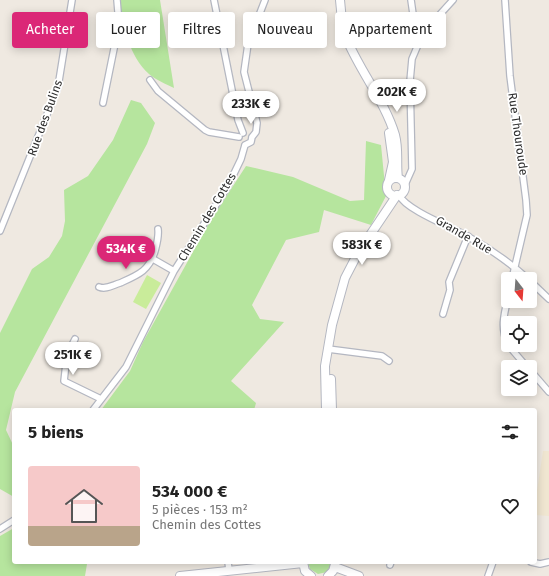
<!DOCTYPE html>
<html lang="fr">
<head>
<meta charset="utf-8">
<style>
	body { margin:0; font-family:"Fira Sans",sans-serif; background:#f6f6f6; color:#222; height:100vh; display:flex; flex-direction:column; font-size:15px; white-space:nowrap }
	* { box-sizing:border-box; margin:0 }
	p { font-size:13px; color:#767676 }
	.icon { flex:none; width:22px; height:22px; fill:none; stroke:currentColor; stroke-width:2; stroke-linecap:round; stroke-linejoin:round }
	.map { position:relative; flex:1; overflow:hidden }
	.details { position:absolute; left:12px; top:408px; width:525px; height:156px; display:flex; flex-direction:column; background:#fff; border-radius:4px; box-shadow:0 2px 10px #0003 }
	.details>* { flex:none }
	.top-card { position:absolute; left:12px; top:12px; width:525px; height:36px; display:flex; gap:8px }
	.needle { width:26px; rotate:163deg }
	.buttons { position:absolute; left:501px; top:272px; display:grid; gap:8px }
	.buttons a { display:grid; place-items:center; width:36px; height:36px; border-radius:4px; background:#fff; box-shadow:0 2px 10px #0003; font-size:20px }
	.price { position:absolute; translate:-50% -34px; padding:0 9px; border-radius:14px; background:#fff; color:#222; font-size:13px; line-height:26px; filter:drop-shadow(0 1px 2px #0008) }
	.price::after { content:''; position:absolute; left:50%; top:24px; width:12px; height:9px; margin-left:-6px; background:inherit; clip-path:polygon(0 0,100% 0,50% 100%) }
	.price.current { background:#db2777; color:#fff }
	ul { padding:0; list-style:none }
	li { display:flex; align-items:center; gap:12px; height:100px; padding:0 16px }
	li span { display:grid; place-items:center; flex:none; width:112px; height:80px; border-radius:4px; color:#555 }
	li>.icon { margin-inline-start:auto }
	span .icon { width:48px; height:48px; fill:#fffc; stroke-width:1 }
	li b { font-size:17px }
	h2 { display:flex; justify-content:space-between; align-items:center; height:48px; padding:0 16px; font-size:17px }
	.chip { padding:0 14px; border-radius:4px; background:#fff; box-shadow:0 2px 10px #0003; font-size:14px; line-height:36px }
	.chip.current { background:#db2777; color:#fff }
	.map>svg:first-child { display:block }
	.education { fill:#f0e6d1 }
	.green { fill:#b6e59e }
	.pitch { fill:#c9ec9a }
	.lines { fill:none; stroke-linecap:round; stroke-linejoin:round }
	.street-casing { stroke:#b4b7c1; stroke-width:8 }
	.secondary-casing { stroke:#b4b7c1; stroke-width:10 }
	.street { stroke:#fff; stroke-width:5.5 }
	.secondary { stroke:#fff; stroke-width:8 }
	.labels { text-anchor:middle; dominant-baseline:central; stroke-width:3.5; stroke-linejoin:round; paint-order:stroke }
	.street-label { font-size:12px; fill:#2e2e2e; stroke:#fff }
</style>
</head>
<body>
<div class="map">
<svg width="549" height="576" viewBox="0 0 549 576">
	<rect width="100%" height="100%" fill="#efe9e1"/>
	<!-- education -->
	<path class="education" d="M543,451H549V516L535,515V504Z"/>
	<!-- green -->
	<path class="green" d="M119,0H160L174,88C166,84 156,80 149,74C129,56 123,26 119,0Z
		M131,100L141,103L155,123L147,144L15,392L6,430L14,447V497L0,489V333L32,269L49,257L62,236L65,221L64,190L88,176L113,140Z
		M366,141L381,145L386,196L371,225L324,210L319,232L286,240L252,305L260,319L284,322L231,381L256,403L254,410H101L130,371L143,342L209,223L246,166L293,177L350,201L364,200Z
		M14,528V562H90L87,564L85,576H0V536Z
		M308,562H332L327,572L318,574L310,569Z"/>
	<!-- pitch -->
	<path class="pitch" d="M147,275L161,283L146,309L133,302Z"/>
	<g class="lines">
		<!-- street casing -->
		<g class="street-casing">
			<path id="street" d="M214,0L238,120L243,133
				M411,0L414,21L423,33
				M505,0L510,76L526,200L527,215L512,279
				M150,80L158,91L205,130L209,132L239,137
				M103,103L119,24L117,0
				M252,137L256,132L257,123L244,72L248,44L265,0
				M245,145L251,142L252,137
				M404,187L412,169L410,81L412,59L423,33L453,0
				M399,195C406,210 451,227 467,236C489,248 509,262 528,279
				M0,231L58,87L72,0
				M153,259L174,271
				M530,281L549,299
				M99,287C106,290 113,285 120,283C138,275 149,271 155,251C157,243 159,237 158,229
				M508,298C504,314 500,329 508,344
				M443,314L450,290L449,282L468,236
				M75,339L67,355L64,381L101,399
				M508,345L527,367
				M328,349L382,356L389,361
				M530,370L549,392
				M93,410L126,367L174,271L228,186L241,159L245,145
				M0,529L14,520
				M228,562L229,570
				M531,562L540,564L549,562
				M390,565L391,562
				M488,576L493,562"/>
		</g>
		<!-- secondary casing -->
		<g class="secondary-casing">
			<path id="secondary" d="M340,0C341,14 343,29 348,42C362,74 385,102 395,135C399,150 396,164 398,178
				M389,133L393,162L389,180
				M387 187a9 9 0 1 1 18 0a9 9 0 1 1-18 0Z
				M331,379L332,410
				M326,410L325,366L332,325L345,278L358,253L397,195
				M303,562L305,571L311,576
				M335,567L359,576
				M180,576L303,563
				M328,576L333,571L335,564"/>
		</g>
		<!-- street -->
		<use href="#street" class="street"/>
		<!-- secondary -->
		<use href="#secondary" class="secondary"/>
	</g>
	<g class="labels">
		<!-- street labels -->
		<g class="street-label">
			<text transform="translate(45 118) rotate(-70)">Rue des Bulins</text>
			<text transform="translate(518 134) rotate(82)">Rue Thouroude</text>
			<text transform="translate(207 217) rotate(-59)">Chemin des Cottes</text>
			<text transform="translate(464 235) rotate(30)">Grande Rue</text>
		</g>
	</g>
</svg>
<div class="buttons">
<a><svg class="needle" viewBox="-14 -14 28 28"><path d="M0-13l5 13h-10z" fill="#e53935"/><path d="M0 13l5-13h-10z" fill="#767676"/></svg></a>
<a><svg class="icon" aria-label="locate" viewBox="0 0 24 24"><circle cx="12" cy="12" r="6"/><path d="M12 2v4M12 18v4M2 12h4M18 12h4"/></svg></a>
<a><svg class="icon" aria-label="layers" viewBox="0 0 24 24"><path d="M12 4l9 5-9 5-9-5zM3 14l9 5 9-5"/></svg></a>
</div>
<b class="price" style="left:397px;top:113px">202K €</b>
<b class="price" style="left:251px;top:125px">233K €</b>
<b class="price" style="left:362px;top:266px">583K €</b>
<b class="price current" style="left:126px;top:270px">534K €</b>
<b class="price" style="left:73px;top:376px">251K €</b>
<div class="top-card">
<a class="chip current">Acheter</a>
<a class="chip">Louer</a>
<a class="chip">Filtres</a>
<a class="chip">Nouveau</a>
<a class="chip">Appartement</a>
</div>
<section class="details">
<h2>5 biens<svg class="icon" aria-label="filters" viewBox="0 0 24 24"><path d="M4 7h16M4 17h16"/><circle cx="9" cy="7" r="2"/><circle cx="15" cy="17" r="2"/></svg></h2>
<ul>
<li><span style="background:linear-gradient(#f6c9c9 75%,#b9a48a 0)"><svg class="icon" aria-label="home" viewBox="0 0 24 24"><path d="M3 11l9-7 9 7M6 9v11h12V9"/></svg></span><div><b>534 000 €</b><p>5 pièces · 153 m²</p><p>Chemin des Cottes</p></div><svg class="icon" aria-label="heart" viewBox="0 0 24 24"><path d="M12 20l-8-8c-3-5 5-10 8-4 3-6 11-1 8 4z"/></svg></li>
</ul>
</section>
</div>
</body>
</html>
